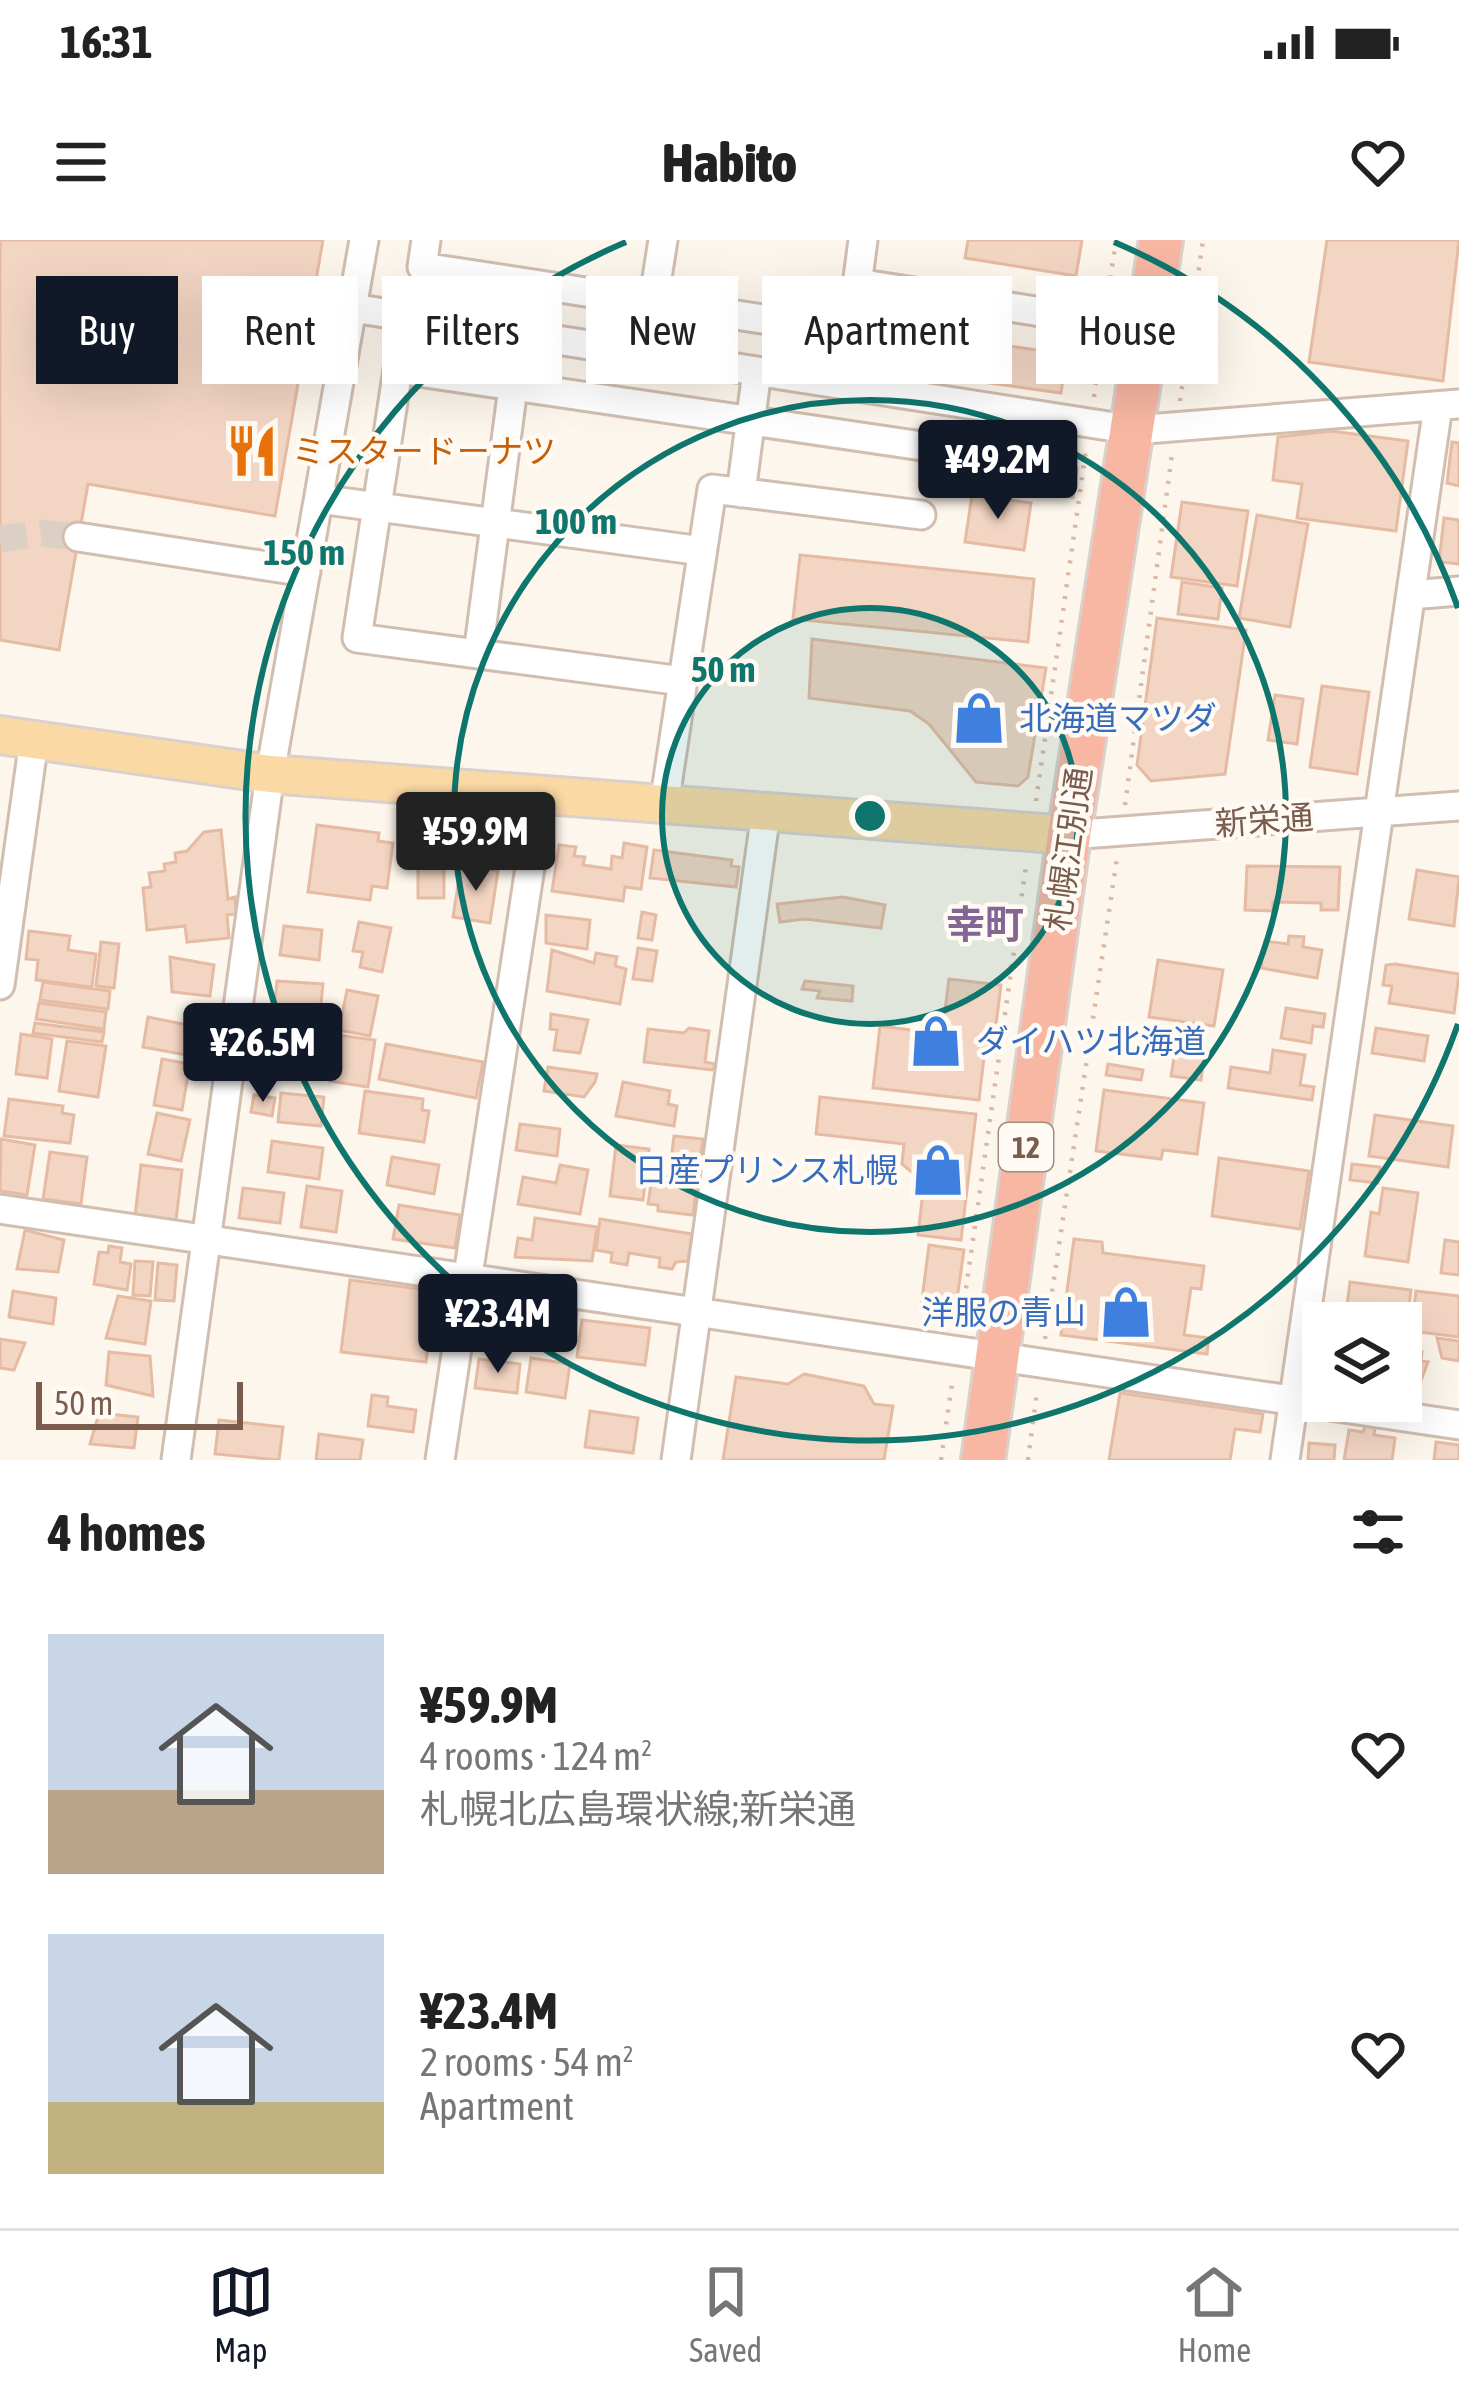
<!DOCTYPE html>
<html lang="en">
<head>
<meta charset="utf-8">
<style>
	body { margin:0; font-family:"Asap Condensed","Noto Sans JP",sans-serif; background:#f6f6f6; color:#222; height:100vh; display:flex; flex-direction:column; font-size:45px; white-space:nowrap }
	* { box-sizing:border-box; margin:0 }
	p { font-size:39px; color:#767676 }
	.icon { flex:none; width:66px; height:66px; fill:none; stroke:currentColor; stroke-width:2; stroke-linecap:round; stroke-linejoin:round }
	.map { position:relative; height:1220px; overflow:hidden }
	.sheet { display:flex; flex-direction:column; background:#fff; flex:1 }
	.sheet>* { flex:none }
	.hud { position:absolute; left:36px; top:36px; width:1389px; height:108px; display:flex; gap:24px }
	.controls { position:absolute; left:1302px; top:1062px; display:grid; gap:24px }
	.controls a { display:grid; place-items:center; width:120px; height:120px; border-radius:0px; background:#fff; box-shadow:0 12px 48px #0002; font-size:60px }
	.scale { position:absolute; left:36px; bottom:30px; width:207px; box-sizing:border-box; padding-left:12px; border:6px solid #7a5c4d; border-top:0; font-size:33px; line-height:42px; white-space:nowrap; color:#7a5c4d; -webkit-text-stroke:9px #fffaf3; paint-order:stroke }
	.price { position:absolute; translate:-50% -102px; padding:0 27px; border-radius:12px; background:#111827; color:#fff; font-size:39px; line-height:78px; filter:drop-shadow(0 3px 6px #0008) }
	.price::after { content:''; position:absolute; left:50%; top:72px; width:36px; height:27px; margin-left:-18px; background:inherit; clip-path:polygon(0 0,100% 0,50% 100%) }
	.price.on { background:#222; color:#fff }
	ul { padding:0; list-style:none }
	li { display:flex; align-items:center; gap:36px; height:300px; padding:0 48px }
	li span { display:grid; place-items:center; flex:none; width:336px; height:240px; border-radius:0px; color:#555 }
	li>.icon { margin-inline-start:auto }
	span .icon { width:144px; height:144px; fill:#fffc; stroke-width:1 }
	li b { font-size:51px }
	h2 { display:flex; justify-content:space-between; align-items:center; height:144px; padding:0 48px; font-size:51px }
	.tag { padding:0 42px; border-radius:0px; background:#fff; box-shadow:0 12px 48px #0002; font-size:42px; line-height:108px }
	.tag.on { background:#111827; color:#fff }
	.status { display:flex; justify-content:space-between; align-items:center; height:84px; padding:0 60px; background:#fff; direction:ltr }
	.status svg { height:33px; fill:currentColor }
	header { display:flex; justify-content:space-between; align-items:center; height:156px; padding:0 48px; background:#fff; font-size:54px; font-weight:800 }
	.menu { display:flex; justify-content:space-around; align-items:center; height:168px; border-top:3px solid #e0e0e0; background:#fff; font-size:33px; color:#767676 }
	.menu a { display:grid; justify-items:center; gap:6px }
	.menu .on { color:#111827 }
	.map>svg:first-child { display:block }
	.building { fill:#f3d5c3; stroke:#e6bba3; stroke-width:3 }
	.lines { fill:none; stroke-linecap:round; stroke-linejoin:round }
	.minor-tunnel { stroke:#dcd0c4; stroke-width:27; stroke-dasharray:27 14; stroke-linecap:butt }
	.minor-casing { stroke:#d1beb0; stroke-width:33 }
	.major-casing { stroke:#dad1cd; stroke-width:42 }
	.highway-casing { stroke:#dad1cd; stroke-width:48 }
	.path { stroke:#d9b8a5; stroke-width:4.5; stroke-dasharray:3 9; stroke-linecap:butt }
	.minor { stroke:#fff; stroke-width:27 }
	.major { stroke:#fbd9a5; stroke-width:36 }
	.highway { stroke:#f7b7a3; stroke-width:42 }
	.ring { fill:none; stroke:#0f766e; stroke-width:6 }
	.labels { text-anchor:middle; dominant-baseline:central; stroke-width:9; stroke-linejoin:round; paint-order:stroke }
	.shield { fill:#fffaf3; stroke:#a28b7f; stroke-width:3 }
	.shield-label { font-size:30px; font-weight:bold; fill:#7a5c4d }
	.food-label { font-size:33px; fill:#c56008; stroke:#fffaf3; text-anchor:start }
	.shop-label { font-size:33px; fill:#366cbe; stroke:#fffaf3; text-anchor:start }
	.street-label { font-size:33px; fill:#7a5c4d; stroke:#fffaf3 }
	.quarter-label { font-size:39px; font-weight:bold; fill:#846695; stroke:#fffaf3 }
	.centre { fill:#0f766e; stroke:#fffaf3; stroke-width:6 }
	.ring-label { font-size:36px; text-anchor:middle; font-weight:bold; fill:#0f766e; stroke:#fffaf3; stroke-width:9; stroke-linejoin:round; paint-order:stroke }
</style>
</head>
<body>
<div class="status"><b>16:31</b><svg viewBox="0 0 49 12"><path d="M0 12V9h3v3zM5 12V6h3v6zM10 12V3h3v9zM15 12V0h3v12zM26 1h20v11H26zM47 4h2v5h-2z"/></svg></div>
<header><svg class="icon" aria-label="menu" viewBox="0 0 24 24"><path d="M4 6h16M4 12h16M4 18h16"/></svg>Habito<svg class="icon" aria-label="heart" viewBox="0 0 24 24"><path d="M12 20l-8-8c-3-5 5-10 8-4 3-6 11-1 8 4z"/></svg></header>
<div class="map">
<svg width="1459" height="1220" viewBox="0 0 1459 1220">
	<rect width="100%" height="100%" fill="#fdf6ec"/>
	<!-- building -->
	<path class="building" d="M0,0H323L275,276L88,244L59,410L0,400Z
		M968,0H1082L1076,36L965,18Z
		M1327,0H1459L1443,141L1309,122Z
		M988,103L1067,114L1061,153L982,142Z
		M1331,191L1408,201L1396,291L1297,278L1302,244L1273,240L1278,197Z
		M1452,202L1459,203V246L1447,243Z
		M1012,220L1077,228L1073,257L1008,250Z
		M972,255L1031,263L1024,310L965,302Z
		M1182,262L1248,271L1237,346L1171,337Z
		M1257,275L1308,284L1290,387L1239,378Z
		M1444,278L1459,280V324L1439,322Z
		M800,315L1034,339L1028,402L793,379Z
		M1182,342L1222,348L1218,379L1178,374Z
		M1157,378L1246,390L1225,534L1151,541L1137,525Z
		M812,399L1046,428L1028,537L1018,546L976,542L929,484L910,471L809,458Z
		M1322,446L1369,452L1357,534L1310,527Z
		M1275,455L1303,459L1297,504L1268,500Z
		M317,585L379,593L378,601L393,603L387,648L372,646L370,660L308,652Z
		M221,590L228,659L235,657L236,674L227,675L229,698L187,702L185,686L147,690L143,648L151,647L149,633L165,631L164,624L176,622L175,613L187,611L204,592Z
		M418,602H444V658H418Z
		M624,603L647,607L641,649L625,647L623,661L552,651L559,605L576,607L574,616L585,617L583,625L611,629L612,616L622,618Z
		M654,610L732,620L731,626L739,627L736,647L650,638Z
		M461,626L498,631L490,683L453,677Z
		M1247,626L1340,627L1338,670H1321V663L1273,662V671L1245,670Z
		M1417,630L1459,637L1454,686L1409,679Z
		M843,657L885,665L881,688L805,679L780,682L777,664Z
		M642,672L656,675L652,700L638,698Z
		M546,675L590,680L587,709L546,703Z
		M359,682L391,688L382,732L360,727L363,712L353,711Z
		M284,686L322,690L319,720L280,715Z
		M29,691L70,696L68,710L96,714L92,747L36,740L38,720L26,719Z
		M1289,696L1304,697L1303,707L1322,710L1317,738L1261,728L1265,701L1288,704Z
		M101,702L119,704L114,748L96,746Z
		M638,708L657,711L652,741L633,739Z
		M552,710L594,723L596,713L617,717L615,726L626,729L620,764L547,751Z
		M170,717L214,725L210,756L172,752Z
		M1158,720L1223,730L1214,786L1149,777Z
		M1395,724L1459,734L1454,773L1389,763L1392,746L1383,745L1386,725Z
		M949,739L1001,745L993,809H985L979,860L873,848L880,786L942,794Z
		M277,741L323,744L320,773L274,769Z
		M805,741L853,746L852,761L817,758L820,751L802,749Z
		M43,742L110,751L108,769L40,760Z
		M347,750L378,756L370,796L339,790Z
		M39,763L106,772L104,789L36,779Z
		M1286,768L1325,774L1323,787L1313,786L1311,803L1281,798Z
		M551,774L588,780L580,813L554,810L557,790L550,789Z
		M148,777L197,787L192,816L143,807Z
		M35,783L104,792L102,802L33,793Z
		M689,788L709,791L705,822L716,824L712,830L644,822L648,789L684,793Z
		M1376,788L1428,796L1424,821L1372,813Z
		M275,793L312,798L307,837L270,832Z
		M21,794L52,799L47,838L16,834Z
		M337,795L375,800L368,847L330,841Z
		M67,801L106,806L98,857L59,851Z
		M386,804L483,822L476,858L379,839Z
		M1176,806L1205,810L1201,840L1171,836Z
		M1273,810L1305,815L1300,845L1314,847L1312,860L1228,848L1231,827L1270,833Z
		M162,819L190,824L182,870L154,865Z
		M1108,824L1143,830L1141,840L1106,835Z
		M548,827L597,834L595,842L584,857L544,851Z
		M623,842L670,851L668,864L677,866L674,886L616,876Z
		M1104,850L1204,863L1197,914L1163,910L1161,919L1096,911Z
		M365,851L423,859L422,870L429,871L424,902L359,893Z
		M281,853L324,857L321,886L278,882Z
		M254,855L275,858L272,876L251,872Z
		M820,857L976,874L961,1000L918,995L924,942L902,924L904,904L816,894Z
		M9,859L63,866L62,873L74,875L70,903L4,896Z
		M157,873L190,880L181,921L148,914Z
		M1375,875L1453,886L1448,927L1369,916Z
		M520,884L560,889L557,916L516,910Z
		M674,896L703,899L693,975L658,971V965L648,964L651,944L660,945L661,936L669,937Z
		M1,899L35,905L27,955L0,951Z
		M272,901L323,908L319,939L268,932Z
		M616,905L649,909L643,960L610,956Z
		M50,912L87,917L81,964L43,959Z
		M392,917L439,925L434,954L387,945Z
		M1219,918L1309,931L1300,989L1212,976Z
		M1352,924L1380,927L1378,943L1350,940Z
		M141,925L182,930L176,980L135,976Z
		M560,925L588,930L580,974L518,964L523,937L556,943Z
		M307,946L342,951L336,992L301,987Z
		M243,948L284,953L280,983L239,978Z
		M1383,948L1418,953L1408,1022L1365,1016L1371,972L1379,974Z
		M399,965L460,975L455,1008L393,999Z
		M535,978L597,987L592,1021L515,1017L518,998L532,1000Z
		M600,979L692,994L688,1021L676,1022L672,1029L659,1027L660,1018L629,1013L627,1025L611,1022L612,1013L596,1010Z
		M25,990L64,1000L58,1032L17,1029Z
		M1074,999L1102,1002L1103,1013L1204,1026L1201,1049L1191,1048L1184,1095L1209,1098L1207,1114L1061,1095Z
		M1445,1000L1459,1002V1035L1441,1033Z
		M929,1005L964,1010L955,1073L945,1072L943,1082L929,1080L931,1069L921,1067Z
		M109,1006L122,1008L120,1022L131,1024L127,1050L94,1044L99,1012L108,1013Z
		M135,1021L153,1022L150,1056L133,1055Z
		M158,1023L177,1025L174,1061L155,1060Z
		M350,1040L435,1051L426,1122L341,1112Z
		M1350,1042L1411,1050L1406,1088L1401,1083L1345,1081Z
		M13,1051L56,1058L53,1084L9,1077Z
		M1416,1051L1459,1056V1097L1411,1091Z
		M118,1056L151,1061L145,1104L106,1098Z
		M505,1056L531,1060L524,1106L499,1103Z
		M550,1066L577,1070L575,1089L547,1086Z
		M582,1080L650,1088L645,1125L577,1117Z
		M1437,1098L1459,1101V1121L1442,1118Z
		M0,1099L25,1103L14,1130L0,1128Z
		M1402,1108L1422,1112L1421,1121L1428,1122L1417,1151L1401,1149Z
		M109,1112L150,1116L153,1156L106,1145Z
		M531,1118L570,1124L565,1158L526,1152Z
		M479,1119L520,1124L517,1153L475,1148Z
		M804,1134L864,1146L874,1164L893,1166L884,1220H723L736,1137L788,1144Z
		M1120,1153L1263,1174L1260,1192L1235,1189L1230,1220H1109Z
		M372,1155L388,1157L387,1166L416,1170L413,1192L368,1186Z
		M590,1171L638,1178L633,1213L585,1207Z
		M99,1173L138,1177L134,1208L90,1204Z
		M219,1180L283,1187L279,1220L215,1214Z
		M1365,1186L1375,1187L1374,1195L1395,1198L1392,1220H1344L1349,1190L1363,1192Z
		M319,1194L363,1200L360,1220H316Z
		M1436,1202L1459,1205V1220H1434Z
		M1309,1203L1335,1205L1334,1220H1308Z"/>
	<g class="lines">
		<!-- minor-tunnel -->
		<path class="minor-tunnel" d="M0,299L42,293L78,297"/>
		<!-- minor casing -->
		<g class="minor-casing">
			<path id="minor" d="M426,0L422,27L965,110
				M857,43L1086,79
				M352,68L1134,190L1459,164
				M645,114L663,0
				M844,145L863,0
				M741,253L757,131
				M319,259L702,311
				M78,297L306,332
				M1411,355L1459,351
				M478,414L520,94
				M682,441L357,398L398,129L929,207
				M664,565L712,249L921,275
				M1069,595L1459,566
				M0,745L34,500
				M0,969L1459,1185
				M176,1220L270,534L364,0
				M440,1220L541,555
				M676,1220L766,572
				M1285,1220L1438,166"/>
		</g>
		<!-- major casing -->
		<g class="major-casing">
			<path id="major" d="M0,495L270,534L1069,595"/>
		</g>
		<!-- highway casing -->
		<g class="highway-casing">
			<path id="highway" d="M983,1220L1069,595L1161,0"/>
		</g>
		<!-- path -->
		<path class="path" d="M1107,62L1116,0
			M1094,157L1101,103
			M1180,161L1203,0
			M1036,561L1086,210
			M1125,565L1172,214
			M961,1084L1026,626
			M1045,1099L1117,618
			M941,1220L953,1137
			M1028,1220L1037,1152"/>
		<!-- minor -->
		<use href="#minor" class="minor"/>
		<!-- major -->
		<use href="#major" class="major"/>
		<!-- highway -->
		<use href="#highway" class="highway"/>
	</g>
	<!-- distance rings -->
	<circle cx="870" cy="576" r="208" fill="#0f766e" fill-opacity=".12"/>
	<g class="ring">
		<circle cx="870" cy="576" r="208"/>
		<circle cx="870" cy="576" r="416"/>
		<path d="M1458 784A624 624 0 1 1 626 2M1114 2A624 624 0 0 1 1458 368"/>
	</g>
	<!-- icons -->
	<defs>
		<g id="restaurant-bare" transform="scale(4.14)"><path d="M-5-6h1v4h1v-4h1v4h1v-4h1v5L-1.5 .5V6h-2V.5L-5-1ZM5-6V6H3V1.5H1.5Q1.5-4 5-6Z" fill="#e8710a" stroke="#fffaf3" stroke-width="2.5" paint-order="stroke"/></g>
		<g id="shop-bare" transform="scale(4.14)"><path d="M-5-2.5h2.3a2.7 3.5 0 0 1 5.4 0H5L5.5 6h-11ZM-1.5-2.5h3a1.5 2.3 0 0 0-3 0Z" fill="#3f7fe0" stroke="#fffaf3" stroke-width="2.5" paint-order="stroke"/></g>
	</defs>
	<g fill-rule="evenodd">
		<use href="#restaurant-bare" x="252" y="211"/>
		<use href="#shop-bare" x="979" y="478"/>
		<use href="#shop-bare" x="936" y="801"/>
		<use href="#shop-bare" x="938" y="930"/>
		<use href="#shop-bare" x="1126" y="1072"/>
	</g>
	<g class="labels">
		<!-- shield labels -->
		<rect class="shield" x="999" y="883" width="54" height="48" rx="9"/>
		<g class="shield-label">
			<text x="1026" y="907">12</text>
		</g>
		<!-- food labels -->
		<g class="food-label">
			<text x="292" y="211">ミスタードーナツ</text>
		</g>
		<!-- shop labels -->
		<g class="shop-label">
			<text x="1019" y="478">北海道マツダ</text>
			<text x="976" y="801">ダイハツ北海道</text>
			<text x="898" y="930" text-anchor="end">日産プリンス札幌</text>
			<text x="1086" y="1072" text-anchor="end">洋服の青山</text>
		</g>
		<!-- street labels -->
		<g class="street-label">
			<text transform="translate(1264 580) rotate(-4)">新栄通</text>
			<text transform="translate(1068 609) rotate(-82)">札幌江別通</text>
		</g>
		<!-- quarter labels -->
		<g class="quarter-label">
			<text x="985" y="684">幸町</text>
		</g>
	</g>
	<circle cx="870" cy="576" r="18" class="centre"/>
	<g class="ring-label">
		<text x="576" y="294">100 m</text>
		<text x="304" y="325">150 m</text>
		<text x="723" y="442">50 m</text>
	</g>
</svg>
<div class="controls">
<a><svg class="icon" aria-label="layers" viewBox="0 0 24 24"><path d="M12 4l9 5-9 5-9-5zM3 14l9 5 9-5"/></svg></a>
</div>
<div class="scale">50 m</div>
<b class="price" style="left:998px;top:282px">¥49.2M</b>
<b class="price on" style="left:476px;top:654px">¥59.9M</b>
<b class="price" style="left:263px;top:865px">¥26.5M</b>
<b class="price" style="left:498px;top:1136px">¥23.4M</b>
<div class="hud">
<a class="tag on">Buy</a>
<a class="tag">Rent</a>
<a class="tag">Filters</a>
<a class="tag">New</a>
<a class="tag">Apartment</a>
<a class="tag">House</a>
</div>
</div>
<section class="sheet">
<h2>4 homes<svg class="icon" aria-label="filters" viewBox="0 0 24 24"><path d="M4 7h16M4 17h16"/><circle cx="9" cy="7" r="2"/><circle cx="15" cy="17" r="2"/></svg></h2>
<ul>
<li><span style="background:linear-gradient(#c9d6e8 65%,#b9a48a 0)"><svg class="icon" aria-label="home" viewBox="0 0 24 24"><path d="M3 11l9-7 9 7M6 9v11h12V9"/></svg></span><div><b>¥59.9M</b><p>4 rooms · 124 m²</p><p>札幌北広島環状線;新栄通</p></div><svg class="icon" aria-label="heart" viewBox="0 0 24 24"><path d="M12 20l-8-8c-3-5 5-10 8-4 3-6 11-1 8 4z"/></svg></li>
<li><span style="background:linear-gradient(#c9d6e8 70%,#c2b280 0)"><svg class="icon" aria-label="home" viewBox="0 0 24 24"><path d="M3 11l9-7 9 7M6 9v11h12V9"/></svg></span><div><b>¥23.4M</b><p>2 rooms · 54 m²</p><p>Apartment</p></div><svg class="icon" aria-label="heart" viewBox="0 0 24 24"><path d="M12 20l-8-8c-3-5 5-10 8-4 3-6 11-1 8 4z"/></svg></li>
</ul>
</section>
<nav class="menu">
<a class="on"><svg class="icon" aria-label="map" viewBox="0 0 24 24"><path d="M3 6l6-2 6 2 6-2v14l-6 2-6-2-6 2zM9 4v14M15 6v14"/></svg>Map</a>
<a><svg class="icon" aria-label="saved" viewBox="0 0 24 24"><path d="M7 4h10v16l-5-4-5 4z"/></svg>Saved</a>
<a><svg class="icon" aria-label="home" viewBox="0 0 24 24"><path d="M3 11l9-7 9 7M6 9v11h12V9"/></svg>Home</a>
</nav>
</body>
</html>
